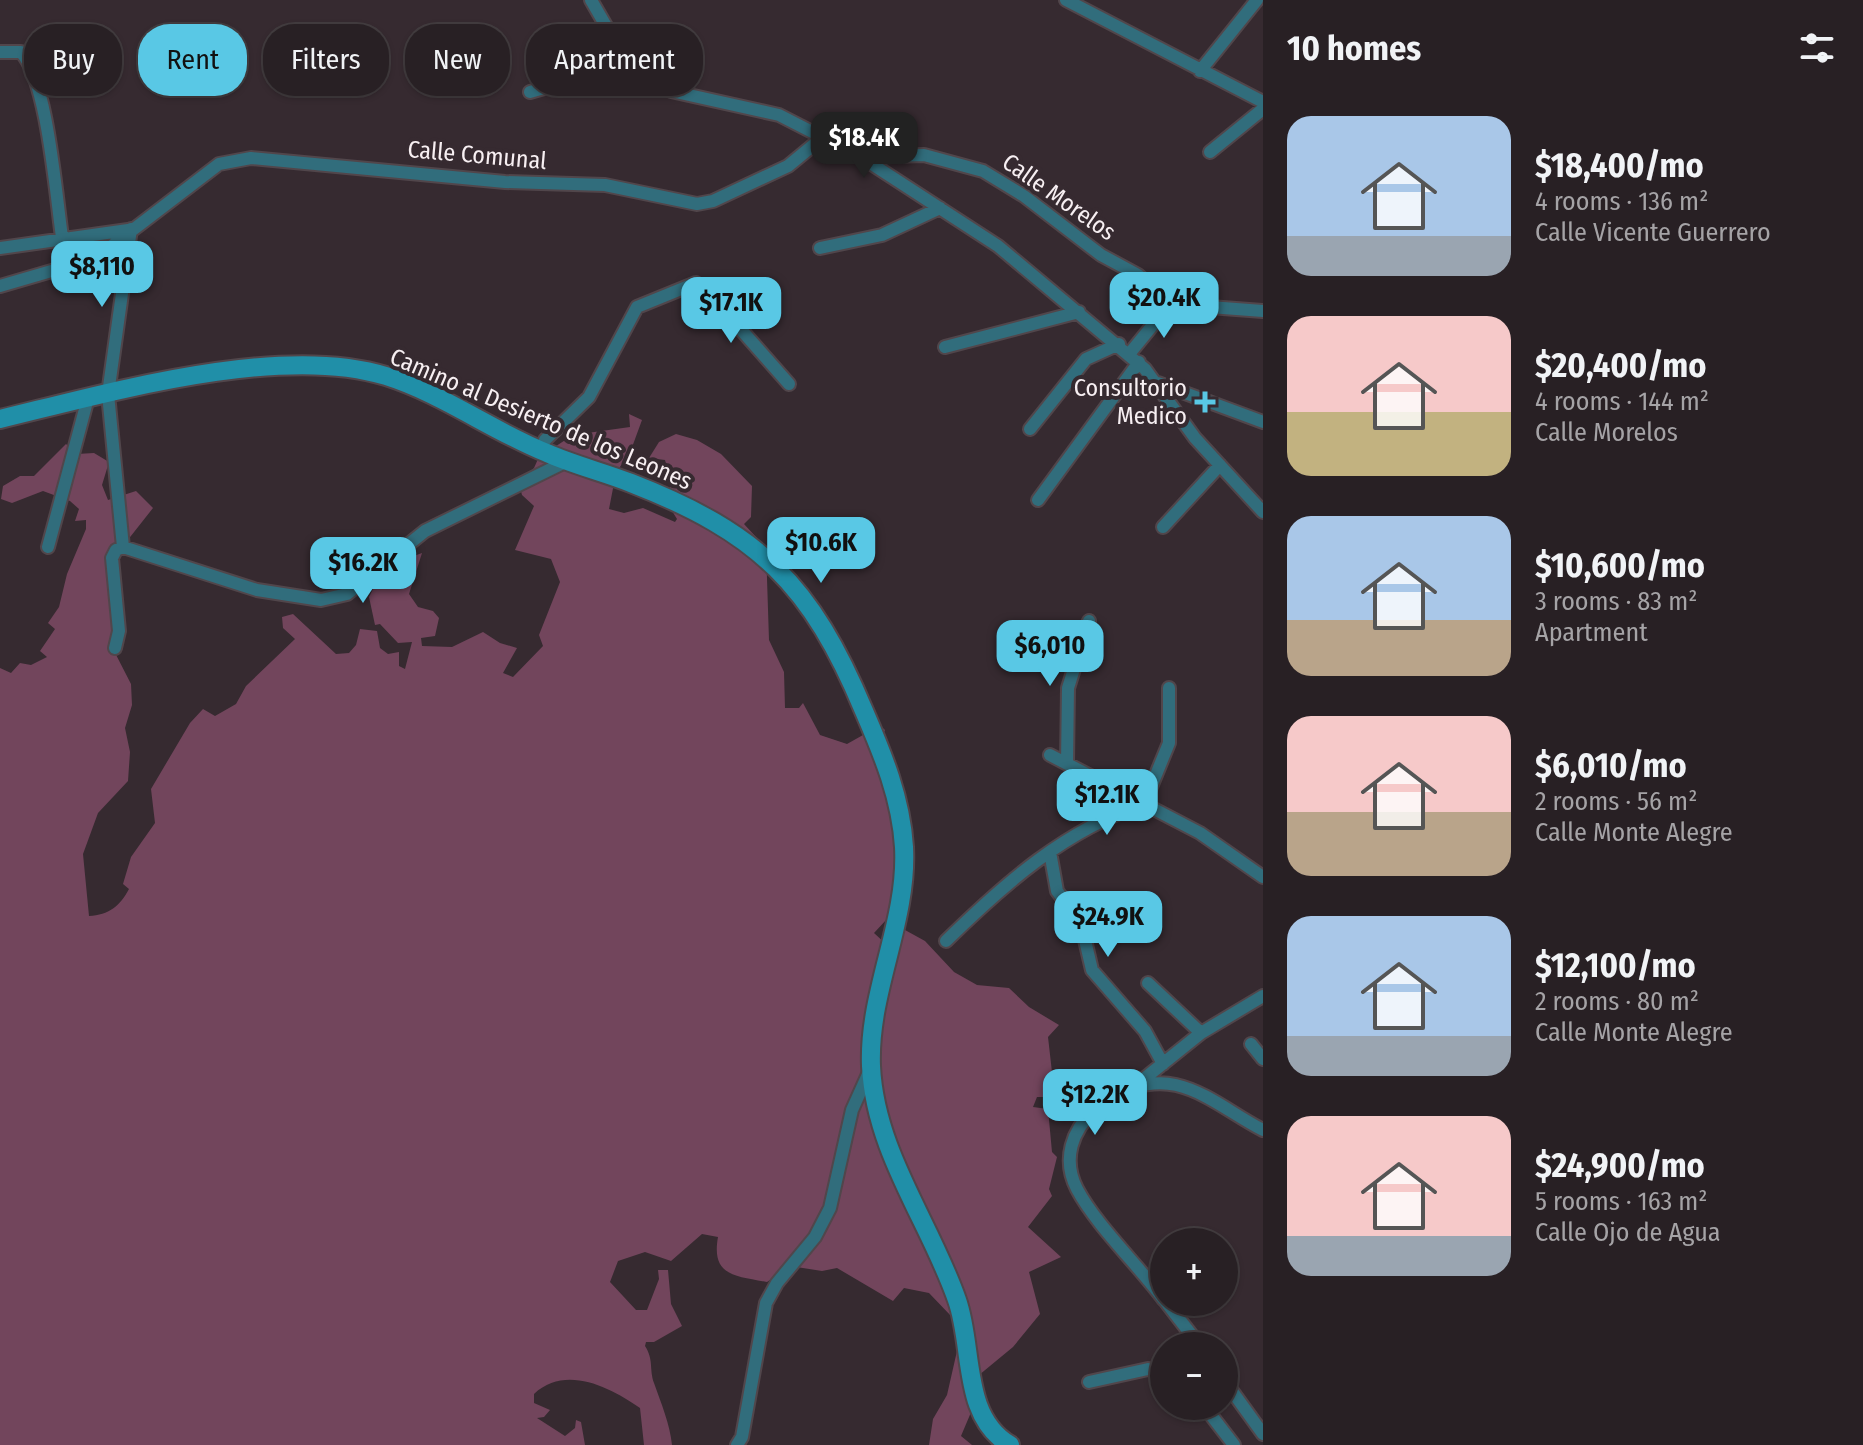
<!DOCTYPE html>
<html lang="en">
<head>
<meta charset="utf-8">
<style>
	body { margin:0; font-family:"Fira Sans Condensed",sans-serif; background:#30282c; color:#f1f3f6; height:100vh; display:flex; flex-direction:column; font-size:30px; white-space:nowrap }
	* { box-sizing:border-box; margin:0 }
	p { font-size:26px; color:#a5a3a6 }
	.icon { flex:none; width:44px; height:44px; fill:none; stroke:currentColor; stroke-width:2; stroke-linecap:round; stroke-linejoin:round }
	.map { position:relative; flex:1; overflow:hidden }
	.side { display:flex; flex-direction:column; background:#282024; width:600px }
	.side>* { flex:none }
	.guide { position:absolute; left:24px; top:24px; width:760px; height:72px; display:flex; gap:16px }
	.buttons { position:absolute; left:1150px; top:1228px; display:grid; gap:16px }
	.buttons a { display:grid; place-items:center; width:88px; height:88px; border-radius:50%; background:#282024; box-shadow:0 2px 6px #0004,0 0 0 2px #443e41; font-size:40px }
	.price { position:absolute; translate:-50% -68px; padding:0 18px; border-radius:16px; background:#59c8e5; color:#111; font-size:26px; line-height:52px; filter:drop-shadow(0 2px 4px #0008) }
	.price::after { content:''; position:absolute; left:50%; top:48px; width:24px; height:18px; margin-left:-12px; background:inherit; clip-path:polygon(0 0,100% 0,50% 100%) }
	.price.active { background:#222; color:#fff }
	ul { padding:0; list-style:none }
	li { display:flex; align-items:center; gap:24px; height:200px; padding:0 24px }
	li span { display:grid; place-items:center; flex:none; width:224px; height:160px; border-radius:24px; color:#555 }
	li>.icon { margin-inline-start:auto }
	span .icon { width:96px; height:96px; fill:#fffc; stroke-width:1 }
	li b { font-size:34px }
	h2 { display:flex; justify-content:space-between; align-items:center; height:96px; padding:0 24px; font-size:34px }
	.tag { padding:0 28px; border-radius:32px; background:#282024; box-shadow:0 2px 6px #0004,0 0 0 2px #443e41; font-size:28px; line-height:72px }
	.tag.active { background:#59c8e5; color:#111 }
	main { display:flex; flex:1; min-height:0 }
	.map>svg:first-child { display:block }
	.green { fill:#72455c }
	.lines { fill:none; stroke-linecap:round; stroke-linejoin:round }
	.street-casing { stroke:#51464b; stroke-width:16 }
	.secondary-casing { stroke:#51464b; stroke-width:22 }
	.street { stroke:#316d7c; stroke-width:12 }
	.secondary { stroke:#208fa8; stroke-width:18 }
	.poi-dot { fill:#59c8e5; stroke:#362a30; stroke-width:3 }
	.labels { text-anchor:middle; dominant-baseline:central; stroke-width:8; stroke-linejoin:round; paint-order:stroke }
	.street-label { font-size:24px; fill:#f7eff2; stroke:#362a30 }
	.poi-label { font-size:24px; fill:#f7eff2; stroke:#362a30; text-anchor:end }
</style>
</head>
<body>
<main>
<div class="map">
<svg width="1263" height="1445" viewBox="0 0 1263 1445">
	<rect width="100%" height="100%" fill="#362a30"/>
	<!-- green -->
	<path class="green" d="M629,414L642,420L631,450L616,473L609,509L624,513L643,508L675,522L677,519L666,501L671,484L665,460L649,458L659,442L676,434L697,440L721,454L752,486L751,517L744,524L766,548L769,640L784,672L785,708H799L803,703L820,735L847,744L863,735L875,721L885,730L878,745L884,760L903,898L910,904L905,909L900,905L874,933L886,944L905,930L925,941L954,972L977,985L1009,988L1029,1007L1059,1025L1048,1037L1053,1081L1050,1097H1037L1033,1107L1048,1109L1052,1152L1057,1157L1049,1189L1052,1196L1028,1227L1061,1257L1029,1272L1040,1314L1013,1347L973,1380L972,1410L961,1436L972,1445H929L933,1419L947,1395L957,1351L952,1317L929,1293L904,1288L893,1301L837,1268L822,1271L790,1266L767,1282C735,1276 711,1276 718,1237L702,1234L671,1261L645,1252L618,1261L610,1282L636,1310H647L659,1279L658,1270H668L671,1304L682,1326L654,1342H646L645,1346C654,1360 649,1369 654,1383C661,1403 670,1424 672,1445H644L640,1408C611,1388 566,1364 534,1394V1403L550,1410L544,1417L537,1418L565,1436L575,1428L576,1420L581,1422L585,1445H0V668L11,673L20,663L31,665L47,657L40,651L55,629L48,623L59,607L67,574L86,529V520L75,521L79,509L70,501L43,491L12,503L1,499L3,486L20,476H34L66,444L77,454L94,453L109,462L102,485L108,500L136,491L153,508L112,560L118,603L124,608L119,613L111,645L131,684L132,705L125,728L130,752L128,781L98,813L83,854L89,916C109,915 120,906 129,889L123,884L131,857L155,823L151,789L190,723L203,709L215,716L236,704L246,686L295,639L283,628L282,617L293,614L336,654L349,653L356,645L360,629L377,631L380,648L388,654L399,652V666L405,669L412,642L398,643L380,624L375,625L369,597L383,569H400L411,557L422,553L409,594L418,607L433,611L439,618L435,636L421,638L422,646L452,647L483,632L500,643L517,648L503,673L513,677L543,646L539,635L560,582L551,559L515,550L534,506L522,495L519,483L534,468L542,450H550L573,435L630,427Z"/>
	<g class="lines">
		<!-- street casing -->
		<g class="street-casing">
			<path id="street" d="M591,0L628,64L650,82L671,91L779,115L861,157L998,246L1145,369L1195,438L1263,512
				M1066,0L1263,102
				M0,52H21C47,79 56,196 62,237
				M1200,71L1257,0
				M530,92L628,64
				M1210,152L1263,109
				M861,157L924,155L983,171L1024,196L1101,255L1138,275L1170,304L1263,311
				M0,248L128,230
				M820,248L882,235L940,208
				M0,286L96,258L219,164L251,158L505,182L605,185L697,204L713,201L788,166L822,138
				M945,347L1079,312
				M1130,353L1170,304
				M1158,383L1263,422
				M1030,429L1086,359L1119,344
				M541,451L545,440L589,397L637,307L696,283L714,299L789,384
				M1038,500L1139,362
				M1163,527L1220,465
				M48,547L88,398
				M123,547L108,394L131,229
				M115,648L119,631L112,558L116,550L123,547L257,590L321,600L347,594L425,531L569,460
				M1050,755L1200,833L1263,877
				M1067,763L1068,688L1089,621
				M1050,852L1057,891L1081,923L1092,970L1145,1031L1163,1064
				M946,941C1004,884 1066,829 1144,804L1169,743V688
				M1148,983L1201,1033
				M1251,1044L1263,1059
				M1135,1086L1201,1033L1263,996
				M1164,1300C1139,1266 1096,1225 1077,1189C1046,1129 1121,1073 1176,1085C1207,1092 1235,1116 1263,1130
				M1166,1302L1200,1346
				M1224,1380L1263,1434
				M1089,1382L1148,1369L1164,1373
				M1204,1406L1234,1445
				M737,1445L742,1437L766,1303L777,1283L815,1237L830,1208L852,1110L870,1070"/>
		</g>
		<!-- secondary casing -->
		<g class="secondary-casing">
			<path id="secondary" d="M0,419C108,393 280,343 386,376C443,394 492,431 547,453C574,465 603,472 631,483C759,533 811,584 864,711C883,755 901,798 904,847C908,922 868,991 871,1066C875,1152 930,1222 957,1300C974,1348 961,1416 1010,1445"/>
		</g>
		<!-- street -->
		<use href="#street" class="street"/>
		<!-- secondary -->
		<use href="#secondary" class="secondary"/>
	</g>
	<!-- markers -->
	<path class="poi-dot" d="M1201 390h8v8h8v8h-8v8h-8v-8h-8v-8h8z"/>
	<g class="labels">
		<!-- street labels -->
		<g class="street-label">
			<text transform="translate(477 155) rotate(5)">Calle Comunal</text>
			<text transform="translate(1059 197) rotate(35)">Calle Morelos</text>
			<text transform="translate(541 419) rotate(23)">Camino al Desierto de los Leones</text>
		</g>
		<!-- poi labels -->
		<g class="poi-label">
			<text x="1187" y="388">Consultorio<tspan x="1187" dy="28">Medico</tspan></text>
		</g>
	</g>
</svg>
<div class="buttons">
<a>+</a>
<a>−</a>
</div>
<b class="price active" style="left:864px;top:180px">$18.4K</b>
<b class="price" style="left:102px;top:309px">$8,110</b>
<b class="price" style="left:1164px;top:340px">$20.4K</b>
<b class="price" style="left:731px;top:345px">$17.1K</b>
<b class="price" style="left:821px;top:585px">$10.6K</b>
<b class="price" style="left:363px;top:605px">$16.2K</b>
<b class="price" style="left:1050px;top:688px">$6,010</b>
<b class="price" style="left:1107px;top:837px">$12.1K</b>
<b class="price" style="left:1108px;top:959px">$24.9K</b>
<b class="price" style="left:1095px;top:1137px">$12.2K</b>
<div class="guide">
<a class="tag">Buy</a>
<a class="tag active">Rent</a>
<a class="tag">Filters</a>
<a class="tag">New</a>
<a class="tag">Apartment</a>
</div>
</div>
<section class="side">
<h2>10 homes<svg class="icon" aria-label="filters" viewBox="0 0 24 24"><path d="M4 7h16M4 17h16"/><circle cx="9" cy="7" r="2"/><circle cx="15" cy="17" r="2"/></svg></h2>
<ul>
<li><span style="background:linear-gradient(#a9c7e8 75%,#9aa5b1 0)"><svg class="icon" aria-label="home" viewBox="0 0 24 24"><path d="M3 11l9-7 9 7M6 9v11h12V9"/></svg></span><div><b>$18,400/mo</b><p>4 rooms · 136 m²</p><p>Calle Vicente Guerrero</p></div></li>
<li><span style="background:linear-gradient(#f6c9c9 60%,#c2b280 0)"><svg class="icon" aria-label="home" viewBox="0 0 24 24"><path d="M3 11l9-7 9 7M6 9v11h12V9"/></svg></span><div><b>$20,400/mo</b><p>4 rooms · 144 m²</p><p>Calle Morelos</p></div></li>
<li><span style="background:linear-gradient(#a9c7e8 65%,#b9a48a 0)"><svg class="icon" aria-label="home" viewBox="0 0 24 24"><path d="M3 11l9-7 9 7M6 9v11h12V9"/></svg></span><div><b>$10,600/mo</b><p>3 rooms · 83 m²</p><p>Apartment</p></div></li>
<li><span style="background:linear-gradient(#f6c9c9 60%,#b9a48a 0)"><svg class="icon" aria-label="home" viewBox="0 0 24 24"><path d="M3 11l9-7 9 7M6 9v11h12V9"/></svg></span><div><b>$6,010/mo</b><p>2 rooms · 56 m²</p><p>Calle Monte Alegre</p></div></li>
<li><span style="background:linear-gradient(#a9c7e8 75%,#9aa5b1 0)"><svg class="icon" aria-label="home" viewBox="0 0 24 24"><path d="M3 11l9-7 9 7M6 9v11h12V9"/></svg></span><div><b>$12,100/mo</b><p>2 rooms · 80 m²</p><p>Calle Monte Alegre</p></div></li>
<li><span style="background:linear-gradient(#f6c9c9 75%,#9aa5b1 0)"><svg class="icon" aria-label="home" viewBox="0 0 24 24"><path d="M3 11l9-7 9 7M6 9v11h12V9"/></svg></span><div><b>$24,900/mo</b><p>5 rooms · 163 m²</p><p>Calle Ojo de Agua</p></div></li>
</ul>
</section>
</main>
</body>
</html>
